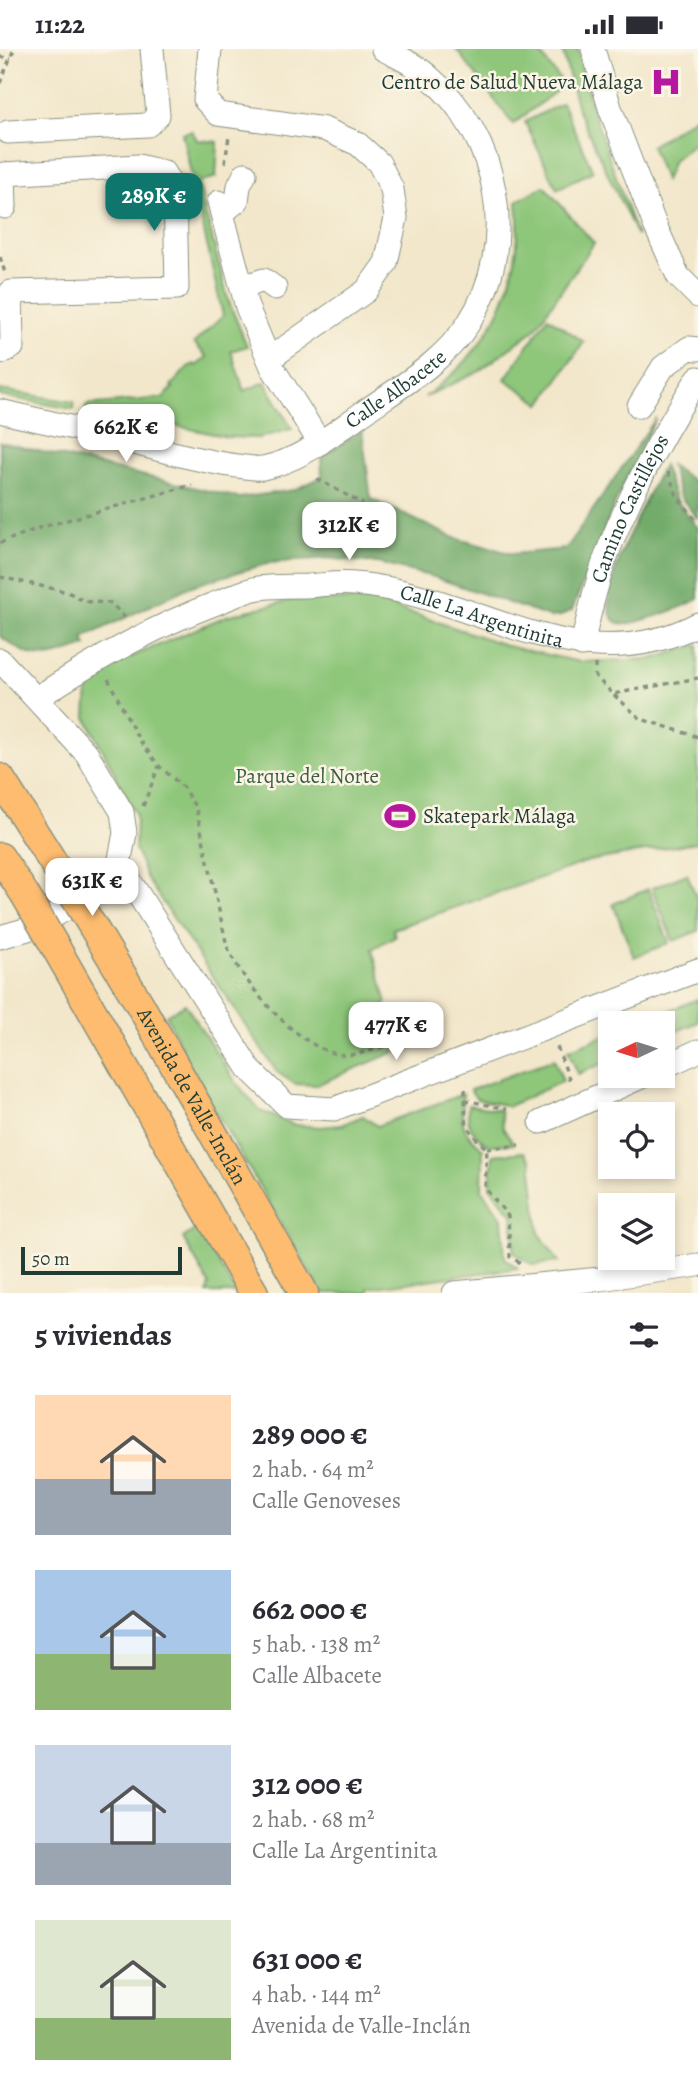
<!DOCTYPE html>
<html lang="es">
<head>
<meta charset="utf-8">
<style>
	body { margin:0; font-family:Alegreya,serif; background:#f2f2f3; color:#2b2b33; height:100vh; display:flex; flex-direction:column; font-size:26px; white-space:nowrap }
	* { box-sizing:border-box; margin:0 }
	p { font-size:23px; color:#7c7c81 }
	.icon { flex:none; width:38px; height:38px; fill:none; stroke:currentColor; stroke-width:2; stroke-linecap:round; stroke-linejoin:round }
	.map { position:relative; height:1244px; overflow:hidden }
	.details { display:flex; flex-direction:column; background:#fff; flex:1 }
	.details>* { flex:none }
	.needle { width:46px; rotate:266deg }
	.fabs { position:absolute; left:598px; top:962px; display:grid; gap:14px }
	.fabs a { display:grid; place-items:center; width:77px; height:77px; border-radius:0px; background:#fff; box-shadow:0 4px 10px #0003; font-size:35px }
	.scale { position:absolute; left:21px; bottom:18px; width:161px; box-sizing:border-box; padding-left:7px; border:4px solid #1f3d34; border-top:0; font-size:19px; line-height:24px; white-space:nowrap; color:#1f3d34; -webkit-text-stroke:5px #fcf5e5; paint-order:stroke }
	.price { position:absolute; translate:-50% -60px; padding:0 16px; border-radius:14px; background:#fff; color:#222; font-size:23px; line-height:46px; filter:drop-shadow(0 2px 4px #0008) }
	.price::after { content:''; position:absolute; left:50%; top:42px; width:21px; height:16px; margin-left:-10px; background:inherit; clip-path:polygon(0 0,100% 0,50% 100%) }
	.price.active { background:#0f766e; color:#fff }
	ul { padding:0; list-style:none }
	li { display:flex; align-items:center; gap:21px; height:175px; padding:0 35px }
	li span { display:grid; place-items:center; flex:none; width:196px; height:140px; border-radius:0px; color:#555 }
	li>.icon { margin-inline-start:auto }
	span .icon { width:84px; height:84px; fill:#fffc; stroke-width:1 }
	li b { font-size:30px }
	h2 { display:flex; justify-content:space-between; align-items:center; height:84px; padding:0 35px; font-size:30px }
	.status { display:flex; justify-content:space-between; align-items:center; height:49px; padding:0 35px; background:#fff; direction:ltr }
	.status svg { height:19px; fill:currentColor }
	.map>svg:first-child { display:block }
	.green { fill:#8ec67a; stroke:#568257; stroke-width:2 }
	.forest { fill:#72ab6a; stroke:#48744f; stroke-width:2 }
	.lines { fill:none; stroke-linecap:round; stroke-linejoin:round }
	.minor-casing { stroke:#889280; stroke-width:25 }
	.major-casing { stroke:#889280; stroke-width:31 }
	.path { stroke:#889280; stroke-width:3.5; stroke-dasharray:5 5; stroke-linecap:butt }
	.minor { stroke:#fff; stroke-width:23 }
	.major { stroke:#fdbc6f; stroke-width:28 }
	.major-bridge-casing { stroke:#889280; stroke-width:31; stroke-linecap:butt }
	.major-bridge { stroke:#fdbc6f; stroke-width:28 }
	.labels { text-anchor:middle; dominant-baseline:central; stroke-width:5; stroke-linejoin:round; paint-order:stroke }
	.poi-label { font-size:21px; fill:#1f3d34; stroke:#fcf5e5; text-anchor:end }
	.street-label { font-size:21px; fill:#1f3d34; stroke:#fcf5e5 }
	.park-label { font-size:21px; fill:#3b5f46; stroke:#fcf5e5 }
</style>
</head>
<body>
<div class="status"><b>11:22</b><svg viewBox="0 0 49 12"><path d="M0 12V9h3v3zM5 12V6h3v6zM10 12V3h3v9zM15 12V0h3v12zM26 1h20v11H26zM47 4h2v5h-2z"/></svg></div>
<div class="map">
<svg width="698" height="1244" viewBox="0 0 698 1244">
	<rect width="100%" height="100%" fill="#fcf5e5"/>
	<filter id="ink" filterUnits="userSpaceOnUse"><feTurbulence type="fractalNoise" baseFrequency=".0143" numOctaves="2"/><feDisplacementMap in="SourceGraphic" scale="14" xChannelSelector="R" yChannelSelector="G"/><feConvolveMatrix kernelMatrix="1 2 1 2 8 2 1 2 1" color-interpolation-filters="sRGB"/></filter>
	<filter id="wash" filterUnits="userSpaceOnUse"><feTurbulence type="fractalNoise" baseFrequency=".00686" numOctaves="4" result="noise"/><feDisplacementMap in="SourceGraphic" scale="28" xChannelSelector="R" yChannelSelector="G"/><feGaussianBlur stdDeviation="1.57" result="paint"/><feColorMatrix in="noise" values="0 0 0 0 0 0 0 0 0 0 0 0 0 0 0 0 0 1.4 0 .05"/><feComposite in="paint" operator="in"/></filter>
	<g filter="url(#wash)">
		<rect width="100%" height="100%" fill="#f2e7cb"/>
		<!-- green -->
		<path class="green" d="M456,0H537L564,36L513,75Z
			M562,0H578L592,60L637,187L579,64Z
			M562,54L593,122L557,140L525,73Z
			M698,66V91L673,111L665,132L651,97Z
			M192,82L197,91L218,93L216,128L198,134L228,251L247,297L231,302L244,342L265,333L292,380L259,389L227,388L136,368L135,372L85,362L87,356L163,349L173,339L171,337L188,318L194,315L196,317L207,308L194,294L223,267L182,84Z
			M544,137L594,194L534,281L478,323L425,348C437,338 451,328 462,316C504,271 523,214 517,152Z
			M548,268L584,293L541,355L505,330Z
			M0,341L74,353V360L0,347Z
			M292,551H373L511,598L580,613L652,610L698,596V793L589,812L393,880L395,887L372,900L387,954L384,956L395,1003L316,1036L295,1035L277,1023L147,830L135,800L136,766L86,668L88,639L110,617L226,567Z
			M687,825L698,852V882L673,892L652,839Z
			M648,840L669,894L634,908L613,855Z
			M698,950V973L663,988V975H635Z
			M185,955L237,1035L260,1062L295,1076L321,1078L341,1076L363,1067L377,1077L463,1045C462,1076 459,1079 483,1100L482,1141L502,1169L505,1209L518,1219L368,1239L369,1244H322L186,1012V1008L166,966Z
			M611,984V1011L578,1025L568,1001Z
			M554,1010L563,1032L509,1057L477,1050L470,1041Z
			M468,1056L500,1061L503,1079L514,1095L487,1096C471,1081 467,1078 468,1056Z
			M524,1103L531,1112L539,1184L559,1213L533,1216L514,1204L513,1166L490,1138L493,1106Z
			M198,1179L236,1244H207L209,1235L183,1189Z"/>
		<!-- forest -->
		<path class="forest" d="M656,369L616,452L572,561L561,567L549,568L434,528L377,514L326,509L269,514L191,537L83,589L86,597C44,611 37,615 0,587V393L239,449L294,441L322,428L321,409L362,381L371,450L454,489L513,505L566,500Z
			M663,416L675,449L698,479V550C681,560 661,566 643,571C635,573 625,577 617,573C587,555 651,441 663,416Z
			M670,416L698,435V470L680,447Z"/>
	</g>
	<g filter="url(#ink)">
		<g class="lines">
			<!-- minor casing -->
			<g class="minor-casing">
				<g id="minor">
					<path d="M210,0L205,51L218,65L324,80L358,95L379,114L392,140L396,169L386,214L366,242L269,310"/>
					<path d="M593,0L610,59L655,176L678,227L698,247"/>
					<path d="M8,83L148,76L158,66L152,0"/>
					<path d="M219,153L247,258L272,318L320,394"/>
					<path d="M222,164L237,152L239,137L245,125"/>
					<path d="M242,238L264,231L275,239"/>
					<path d="M0,304L12,298L11,243L177,239L175,142L163,123L138,117L4,125L5,158"/>
					<path d="M639,357L663,318L689,299L698,300"/>
					<path id="s1" d="M0,362C36,371 72,378 108,387C151,398 193,411 237,417C245,418 255,420 263,419C302,411 332,385 364,363C401,337 442,314 468,275C520,195 500,87 428,27C415,15 398,8 383,0"/>
					<path id="s2" d="M582,596C590,561 598,526 612,492C635,435 665,381 698,329"/>
					<path d="M0,611L87,705L122,763L125,784L119,815L101,839L35,878L0,888"/>
					<path id="s3" d="M37,649C93,612 150,579 214,555C228,550 244,541 259,539C275,537 291,537 307,537C323,536 339,533 355,535C475,544 575,638 698,575"/>
					<path d="M119,815L250,1021L287,1057L334,1060L698,921"/>
					<path d="M663,1018L698,1002"/>
					<path d="M541,1073L643,1027"/>
					<path d="M454,1244L600,1230L698,1216"/>
				</g>
			</g>
			<!-- major casing -->
			<g class="major-casing">
				<g id="major">
					<path d="M0,729L63,829"/>
					<path d="M0,808L24,844"/>
					<path id="s4" d="M93,878L139,954L304,1244"/>
					<path d="M56,899L254,1244"/>
				</g>
			</g>
			<!-- path -->
			<path class="path" d="M0,8L11,9
				M0,34L14,0
				M225,114L229,87
				M0,208L5,224
				M668,423L677,447L698,474
				M317,430L363,455
				M0,494L39,479L192,436
				M0,528L68,543L80,550L90,553L111,554L126,570
				M595,615V627L613,645L698,629
				M108,630L138,689L159,717L182,737L196,759L227,897C242,934 303,1006 346,1006C367,1006 385,993 404,998
				M614,646L641,670L698,688
				M143,757L159,717
				M557,998L570,1032
				M465,1040C466,1074 461,1076 487,1100L485,1139L508,1167L510,1208L521,1214
				M465,1051L507,1060
				M487,1100L519,1096"/>
			<!-- minor -->
			<use href="#minor" class="minor"/>
			<!-- major -->
			<use href="#major" class="major"/>
			<!-- major-bridge casing -->
			<g class="major-bridge-casing">
				<path id="major-bridge" d="M63,829L93,878
					M24,844L56,899"/>
			</g>
			<!-- major-bridge -->
			<use href="#major-bridge" class="major-bridge"/>
		</g>
	</g>
	<!-- icons -->
	<defs>
		<g id="hospital-bare" transform="scale(2.415)"><path d="M-5-5h3v3.5h4V-5h3V5h-3V1.5h-4V5h-3Z" fill="#b5179e" stroke="#fcf5e5" stroke-width="2.5" paint-order="stroke"/></g>
		<g id="stadium-bare" transform="scale(2.415)"><path d="M0-5a6.5 5 0 1 0 0 10a6.5 5 0 1 0 0-10ZM-3.5-1.8h7v3.6h-7Z" fill="#b5179e" stroke="#fcf5e5" stroke-width="2.5" paint-order="stroke"/></g>
	</defs>
	<g fill-rule="evenodd">
		<use href="#hospital-bare" x="666" y="33"/>
		<use href="#stadium-bare" x="400" y="767"/>
	</g>
	<g class="labels">
		<!-- poi labels -->
		<g class="poi-label">
			<text x="643" y="33">Centro de Salud Nueva Málaga</text>
			<text x="423" y="767" text-anchor="start">Skatepark Málaga</text>
		</g>
		<!-- street labels -->
		<g class="street-label">
			<text stroke="none"><textPath href="#s1" startOffset="425">Calle Albacete</textPath></text>
			<text stroke="none"><textPath href="#s2" startOffset="145">Camino Castillejos</textPath></text>
			<text stroke="none"><textPath href="#s3" startOffset="476">Calle La Argentinita</textPath></text>
			<text stroke="none"><textPath href="#s4" startOffset="196">Avenida de Valle-Inclán</textPath></text>
		</g>
		<!-- park labels -->
		<g class="park-label">
			<text x="307" y="727">Parque del Norte</text>
		</g>
	</g>
</svg>
<div class="fabs">
<a><svg class="needle" viewBox="-14 -14 28 28"><path d="M0-13l5 13h-10z" fill="#e53935"/><path d="M0 13l5-13h-10z" fill="#7c7c81"/></svg></a>
<a><svg class="icon" aria-label="locate" viewBox="0 0 24 24"><circle cx="12" cy="12" r="6"/><path d="M12 2v4M12 18v4M2 12h4M18 12h4"/></svg></a>
<a><svg class="icon" aria-label="layers" viewBox="0 0 24 24"><path d="M12 4l9 5-9 5-9-5zM3 14l9 5 9-5"/></svg></a>
</div>
<div class="scale">50 m</div>
<b class="price active" style="left:154px;top:184px">289K €</b>
<b class="price" style="left:126px;top:415px">662K €</b>
<b class="price" style="left:349px;top:513px">312K €</b>
<b class="price" style="left:92px;top:869px">631K €</b>
<b class="price" style="left:396px;top:1013px">477K €</b>
</div>
<section class="details">
<h2>5 viviendas<svg class="icon" aria-label="filters" viewBox="0 0 24 24"><path d="M4 7h16M4 17h16"/><circle cx="9" cy="7" r="2"/><circle cx="15" cy="17" r="2"/></svg></h2>
<ul>
<li><span style="background:linear-gradient(#ffd9b3 60%,#9aa5b1 0)"><svg class="icon" aria-label="home" viewBox="0 0 24 24"><path d="M3 11l9-7 9 7M6 9v11h12V9"/></svg></span><div><b>289 000 €</b><p>2 hab. · 64 m²</p><p>Calle Genoveses</p></div></li>
<li><span style="background:linear-gradient(#a9c7e8 60%,#8fb573 0)"><svg class="icon" aria-label="home" viewBox="0 0 24 24"><path d="M3 11l9-7 9 7M6 9v11h12V9"/></svg></span><div><b>662 000 €</b><p>5 hab. · 138 m²</p><p>Calle Albacete</p></div></li>
<li><span style="background:linear-gradient(#c9d6e8 70%,#9aa5b1 0)"><svg class="icon" aria-label="home" viewBox="0 0 24 24"><path d="M3 11l9-7 9 7M6 9v11h12V9"/></svg></span><div><b>312 000 €</b><p>2 hab. · 68 m²</p><p>Calle La Argentinita</p></div></li>
<li><span style="background:linear-gradient(#dfe7d0 70%,#8fb573 0)"><svg class="icon" aria-label="home" viewBox="0 0 24 24"><path d="M3 11l9-7 9 7M6 9v11h12V9"/></svg></span><div><b>631 000 €</b><p>4 hab. · 144 m²</p><p>Avenida de Valle-Inclán</p></div></li>
</ul>
</section>
</body>
</html>
